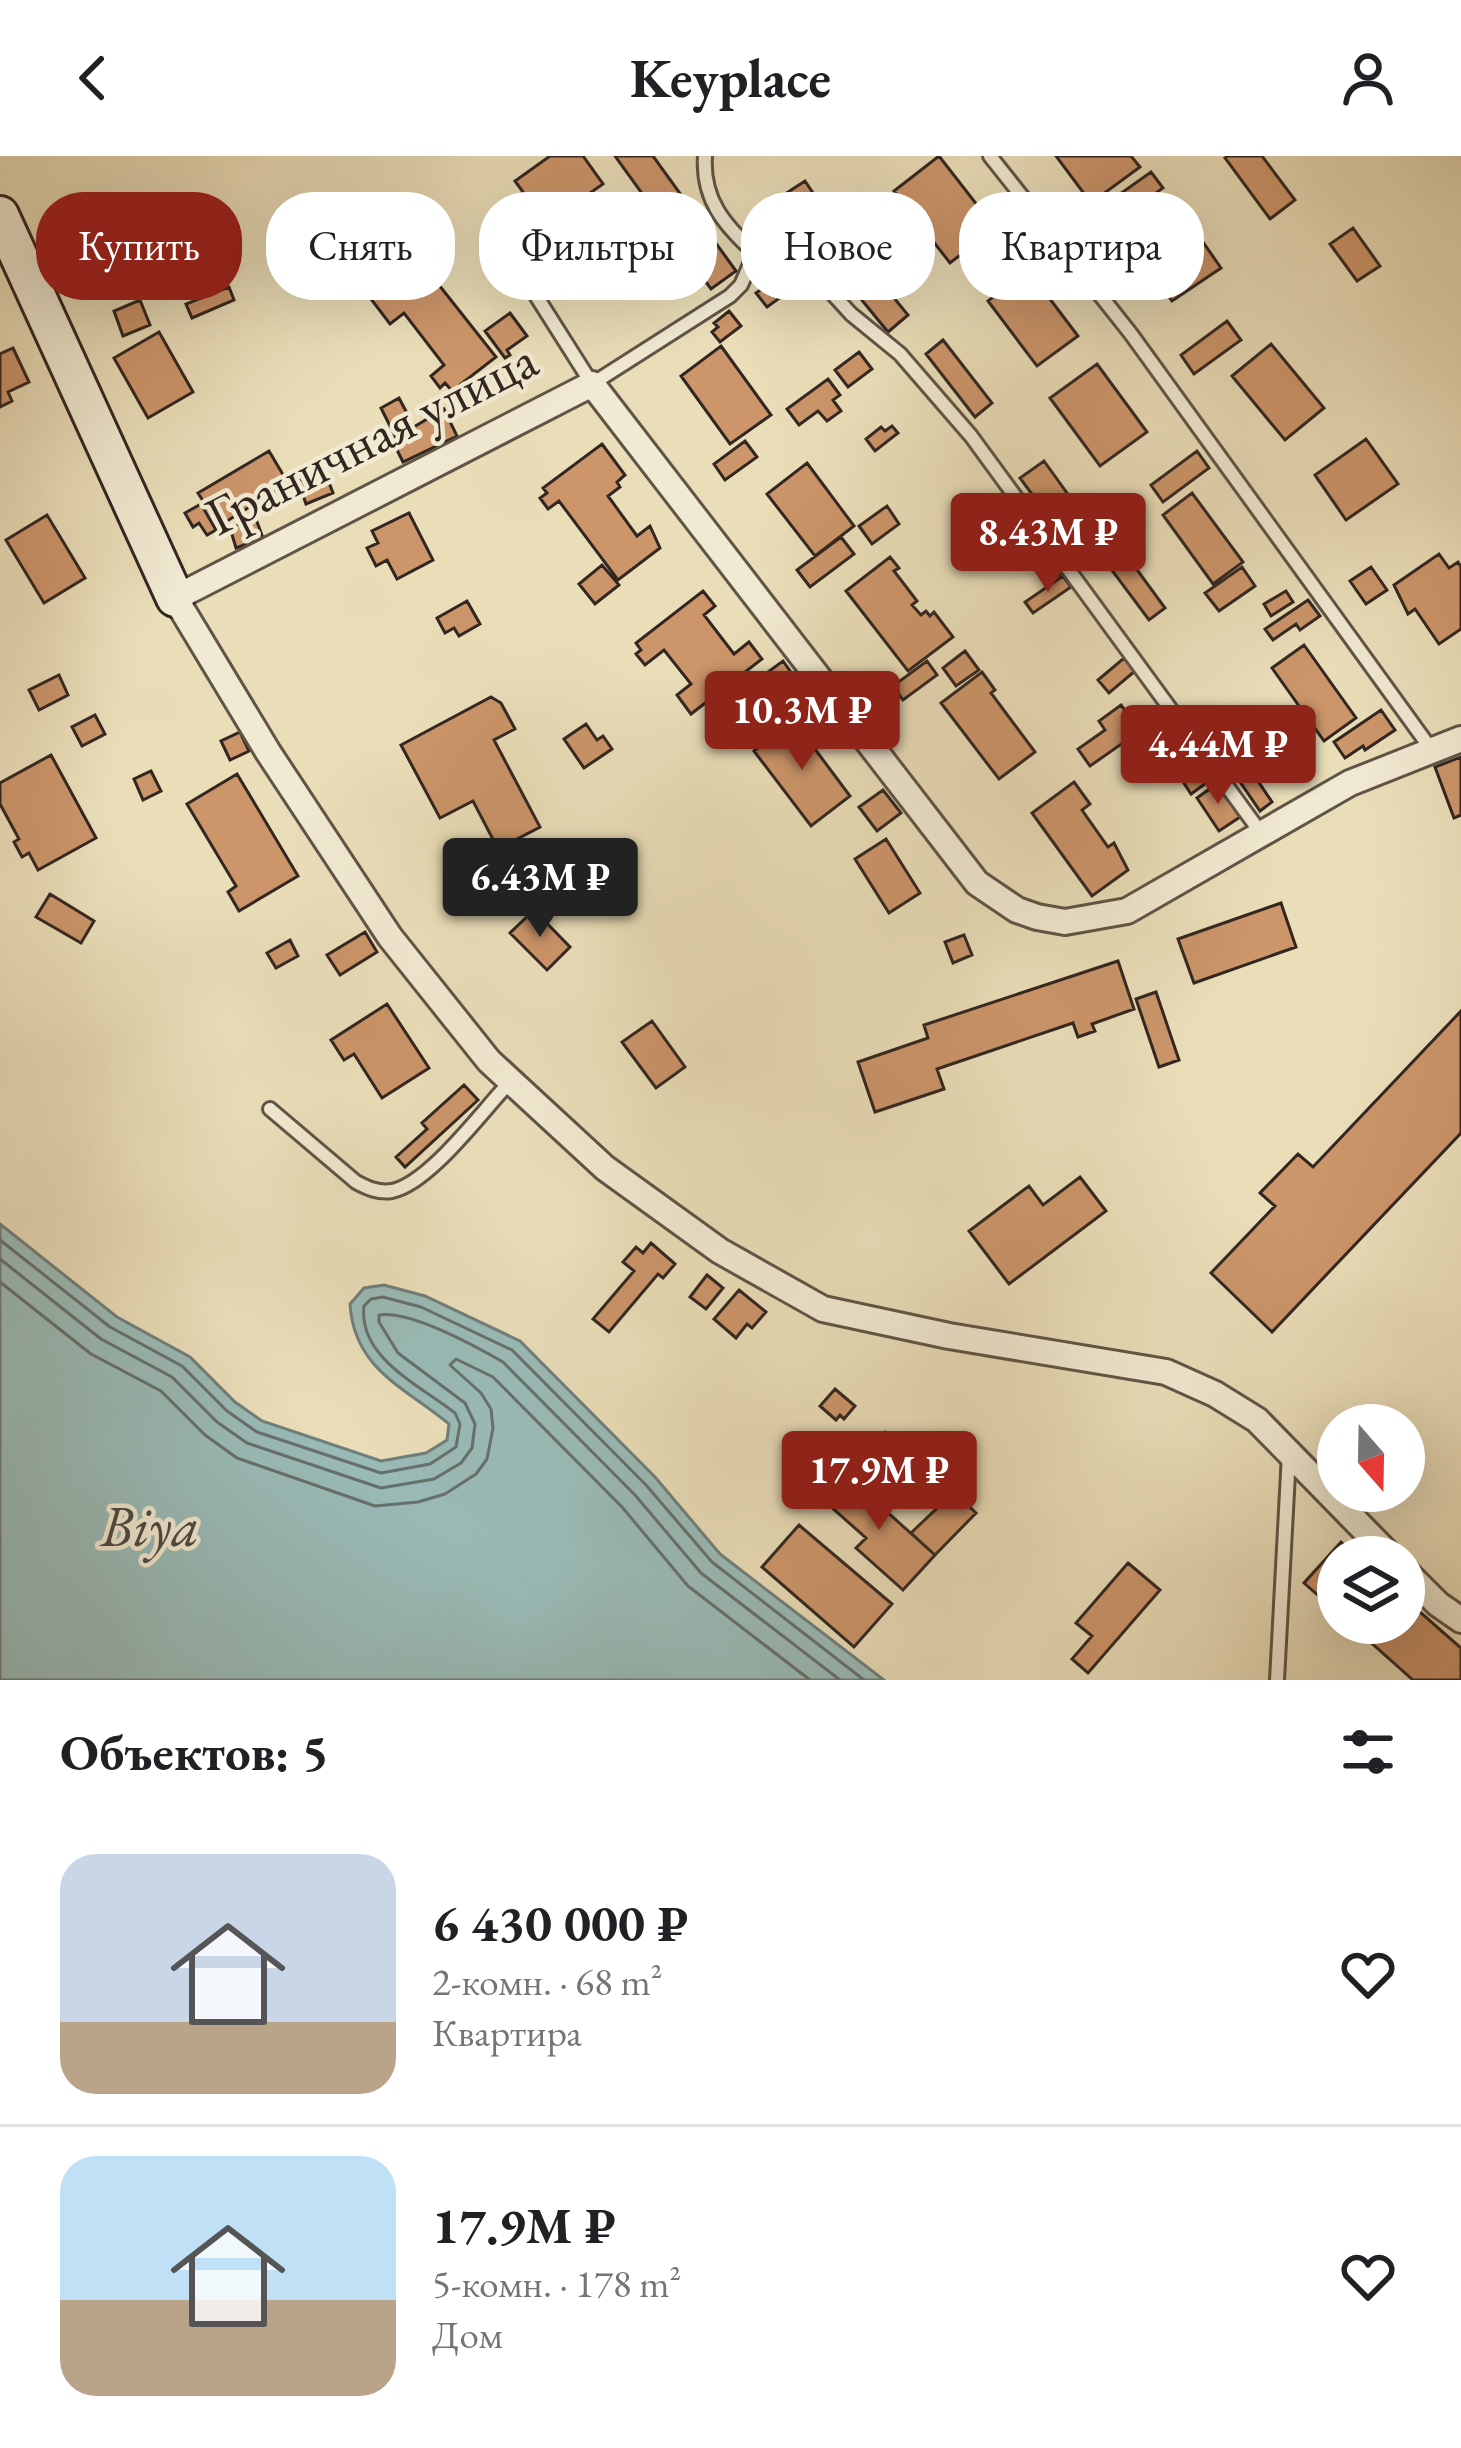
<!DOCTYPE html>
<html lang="ru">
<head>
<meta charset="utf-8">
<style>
	body { margin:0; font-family:"EB Garamond",serif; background:#f2f2f2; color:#202124; height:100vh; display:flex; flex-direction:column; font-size:45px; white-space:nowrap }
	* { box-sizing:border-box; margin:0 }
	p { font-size:39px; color:#757577 }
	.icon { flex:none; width:66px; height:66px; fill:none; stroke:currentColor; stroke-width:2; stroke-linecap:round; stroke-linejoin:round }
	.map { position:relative; height:1524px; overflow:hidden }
	.sheet { display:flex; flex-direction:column; background:#fff; flex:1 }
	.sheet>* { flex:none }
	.banner { position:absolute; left:36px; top:36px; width:1389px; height:108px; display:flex; gap:24px }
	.needle { width:78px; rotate:160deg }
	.fabs { position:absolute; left:1317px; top:1248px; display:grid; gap:24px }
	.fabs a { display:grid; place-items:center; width:108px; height:108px; border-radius:50%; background:#fff; box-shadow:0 12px 48px #0002; font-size:60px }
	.price { position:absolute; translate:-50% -102px; padding:0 27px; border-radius:12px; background:#8f2418; color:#fff; font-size:39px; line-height:78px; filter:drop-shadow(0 3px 6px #0008) }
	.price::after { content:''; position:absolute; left:50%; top:72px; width:36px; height:27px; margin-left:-18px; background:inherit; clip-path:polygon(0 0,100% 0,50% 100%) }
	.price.on { background:#222; color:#fff }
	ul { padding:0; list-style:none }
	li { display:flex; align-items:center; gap:36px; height:300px; padding:0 60px }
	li+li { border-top:3px solid #e0e0e0 }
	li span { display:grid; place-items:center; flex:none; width:336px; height:240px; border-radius:36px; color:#555 }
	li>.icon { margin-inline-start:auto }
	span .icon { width:144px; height:144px; fill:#fffc; stroke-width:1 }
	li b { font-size:51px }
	h2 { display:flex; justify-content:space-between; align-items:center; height:144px; padding:0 60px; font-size:51px }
	.tag { padding:0 42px; border-radius:48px; background:#fff; box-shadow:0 12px 48px #0002; font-size:42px; line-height:108px }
	.tag.on { background:#8f2418; color:#fff }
	header { display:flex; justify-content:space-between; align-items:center; height:156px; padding:0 60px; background:#fff; font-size:54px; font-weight:700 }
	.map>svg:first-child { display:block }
	.water { fill:#9abbb7; stroke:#707f7b; stroke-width:3 }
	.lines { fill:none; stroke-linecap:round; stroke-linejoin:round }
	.shore { stroke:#66706c; stroke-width:3 }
	.building { fill:#cc956a; stroke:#322621; stroke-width:3 }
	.lane-casing { stroke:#605447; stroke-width:18 }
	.street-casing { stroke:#605447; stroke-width:30 }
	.secondary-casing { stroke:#322621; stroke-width:42 }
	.lane { stroke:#f1ead2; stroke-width:12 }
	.street { stroke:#f1ead2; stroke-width:24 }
	.secondary { stroke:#f1ead2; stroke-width:36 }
	.labels { text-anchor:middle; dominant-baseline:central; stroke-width:9; stroke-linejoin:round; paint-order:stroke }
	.street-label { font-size:54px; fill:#322621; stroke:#f1ead2 }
	.water-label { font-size:57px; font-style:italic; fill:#4c4b46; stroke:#f1ead2 }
</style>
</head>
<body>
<header><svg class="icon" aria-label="back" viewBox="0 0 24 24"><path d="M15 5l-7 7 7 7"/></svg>Keyplace<svg class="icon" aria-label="person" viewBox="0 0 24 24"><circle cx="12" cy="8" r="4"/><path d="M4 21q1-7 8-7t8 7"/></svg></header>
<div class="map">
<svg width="1461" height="1524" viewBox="0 0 1461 1524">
	<rect width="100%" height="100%" fill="#eadeb9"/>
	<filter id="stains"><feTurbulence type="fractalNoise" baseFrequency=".00167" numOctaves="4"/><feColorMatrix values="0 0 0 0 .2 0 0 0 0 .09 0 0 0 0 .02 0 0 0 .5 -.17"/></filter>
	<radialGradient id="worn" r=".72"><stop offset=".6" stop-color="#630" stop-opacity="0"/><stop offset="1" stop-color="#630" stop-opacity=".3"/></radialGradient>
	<!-- water -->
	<path class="water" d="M0,1068L117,1161L190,1201L235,1246L262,1265L381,1305L426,1297L447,1284L449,1268C404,1231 354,1213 350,1148L364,1132L384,1129L425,1140L520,1185L655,1321L720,1398L884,1524H0Z"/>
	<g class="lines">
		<!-- shore -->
		<path class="shore" d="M0,1084L110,1171L182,1210L227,1255L257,1276L381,1317L430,1308L456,1291L460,1268L455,1257C421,1230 358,1202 364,1150L371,1143L383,1141L421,1151L512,1194L646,1329L712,1406L864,1524
			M0,1103L101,1183L172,1221L217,1266L247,1287L381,1332L434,1323L461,1307L472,1292L475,1268L465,1247L398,1197L379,1166V1159C410,1154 475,1190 503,1206L635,1339L701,1417L840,1524
			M0,1126L91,1198L161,1235L205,1279L237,1302L375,1350L418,1346L445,1338L476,1318L487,1303L493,1272L491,1253L481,1237L450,1209L456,1203L493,1221L622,1351L688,1430L810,1524"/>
	</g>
	<!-- building -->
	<path class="building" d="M550,0H583L603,28L546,68L515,25Z
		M615,0H653L736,115L711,133Z
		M939,0L995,72L950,107L894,35Z
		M1056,0H1131L1140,11L1091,47Z
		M1228,0H1262L1295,44L1270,63L1225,2Z
		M1151,16L1163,32L1115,66L1103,50Z
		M805,25L821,49L781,75L765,51Z
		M385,55L396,69L361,96L350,82Z
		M1187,63L1221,112L1172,145L1138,97Z
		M584,65L597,83L574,99L562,81Z
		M1030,67L1043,84L1003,114L990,97Z
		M1353,72L1380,110L1357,125L1330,88Z
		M845,77L866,105L843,122L822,95Z
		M429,98L444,117L435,124L496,201L452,235L445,227L440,232L431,220L444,209L404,157L390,168L371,143Z
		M867,109L908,159L888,176L847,126Z
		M1028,114L1078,180L1037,210L988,145Z
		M784,117L795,131L767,151L756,137Z
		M229,131L234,144L192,162L186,148Z
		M140,144L150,169L123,180L114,155Z
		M729,155L741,170L720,186L712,176L718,171L714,167Z
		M510,157L527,180L507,194L510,199L505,202L485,175Z
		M1227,165L1241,184L1194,218L1181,199Z
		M159,176L193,236L148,262L114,202Z
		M943,184L992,247L975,261L926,198Z
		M1271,188L1324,252L1285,284L1232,220Z
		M721,190L771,259L730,288L681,220Z
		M13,192L29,226L8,236L12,245L0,251V198Z
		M859,196L872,213L848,231L835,214Z
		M1097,208L1147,276L1100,310L1050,242Z
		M828,223L840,239L833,244L841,255L827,265L818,255L799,269L787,253Z
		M399,242L408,259L401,263L408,276L396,282L381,252Z
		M444,253L457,280L403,306L392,284Z
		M892,270L898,277L875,295L866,283L881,271L885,275Z
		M1366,283L1398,328L1346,364L1315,319Z
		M745,285L757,301L725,324L714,308Z
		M602,288L625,319L617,326L620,331L608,340L637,380L650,370L660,392L618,424L559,345L548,353L540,342L547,337L543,332Z
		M269,295L288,327L219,370L198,337Z
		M1197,295L1209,312L1163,346L1151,329Z
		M1044,305L1077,351L1054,368L1020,322Z
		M807,307L854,370L815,400L767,338Z
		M315,319L316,323L326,319L333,337L306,348L298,325Z
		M1192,337L1243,406L1213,428L1163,359Z
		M201,348L216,374L207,379L199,367L193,371L185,357Z
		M887,350L899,368L872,388L859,370Z
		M409,357L433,404L397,423L387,404L376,410L367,392L378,387L372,375Z
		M47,359L85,422L44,447L6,384Z
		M256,363L263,382L236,392L230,372Z
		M841,381L854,398L810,431L797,414Z
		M1047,392L1063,416L1049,426L1033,402Z
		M1439,398L1449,412L1458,406L1461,411V473L1439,488L1415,453L1408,458L1394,429Z
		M1127,400L1165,452L1149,464L1111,413Z
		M890,401L899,412L894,415L917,445L912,449L921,459L926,455L930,460L934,456L953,481L908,515L846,435Z
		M602,409L619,429L595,448L579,428Z
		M1242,411L1255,430L1219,455L1205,437Z
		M1371,411L1387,434L1366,448L1350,425Z
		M1063,420L1071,431L1033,457L1025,446Z
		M703,435L715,450L704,459L734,498L749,486L762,503L691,558L677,539L691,528L664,494L645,509L636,498L641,494L636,487Z
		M1286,435L1293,446L1271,460L1264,448Z
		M1308,444L1320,460L1300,474L1296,468L1273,484L1265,473Z
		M467,445L480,468L459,480L454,472L445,477L437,462Z
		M1304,489L1356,562L1324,585L1272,512Z
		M965,495L979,514L956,530L943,512Z
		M1124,502L1135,515L1109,537L1098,524Z
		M783,505L795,522L750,555L738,538Z
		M927,505L937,519L903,544L893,530Z
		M982,516L995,534L991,537L1035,596L999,623L941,547Z
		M59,519L68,539L39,554L29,534Z
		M491,541L501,547L515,573L494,584L540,671L498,693L473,645L440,662L401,589Z
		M1121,549L1129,560L1139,553L1150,568L1090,610L1078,593L1105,574L1099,565Z
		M1381,554L1395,574L1365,594L1363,590L1345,602L1334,586Z
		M95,559L105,578L82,590L72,571Z
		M1216,563L1272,646L1260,655L1203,572Z
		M794,565L850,640L811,670L754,595Z
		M586,568L597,584L603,580L612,593L584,612L564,583Z
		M240,576L249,595L230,604L221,585Z
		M51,599L96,682L38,714L29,697L22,701L14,686L19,683L0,648V627Z
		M1461,601V659L1454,662L1435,611Z
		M1191,613L1196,620L1202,615L1209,625L1191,638L1180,621Z
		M151,615L161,635L143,644L134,623Z
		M237,618L298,720L239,755L228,736L236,730L187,648Z
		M1074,626L1090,648L1082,654L1108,691L1114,687L1128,714L1092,740L1032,657Z
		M1218,627L1240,661L1219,675L1197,642Z
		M883,634L901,657L877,675L859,651Z
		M886,683L920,737L889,757L855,703Z
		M50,738L94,765L81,787L36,761Z
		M1281,747L1296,791L1194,827L1178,783Z
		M534,754L570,791L547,814L510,777Z
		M365,776L377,796L340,819L327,799Z
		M964,779L972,799L953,807L945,786Z
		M290,784L298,800L276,812L267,797Z
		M1118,805L1134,853L1092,868L1095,875L1078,881L1073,867L937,913L944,933L875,956L858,906L928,882L924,869Z
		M1156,836L1179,904L1159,911L1136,843Z
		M387,848L429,912L382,942L354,898L344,904L331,884Z
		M1461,855V977L1272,1176L1211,1117L1275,1050L1260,1037L1298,998L1313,1011Z
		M652,865L685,911L656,932L622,886Z
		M464,929L478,944L405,1011L396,1001L427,973L422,967Z
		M1080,1021L1106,1055L1009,1128L969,1075L1029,1030L1043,1049Z
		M651,1087L675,1108L663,1122L658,1118L609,1176L593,1163L634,1115L623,1106L636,1091L643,1097Z
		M707,1119L723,1132L706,1153L690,1141Z
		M739,1134L766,1156L752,1172L747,1168L736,1182L714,1163Z
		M835,1233L855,1250L844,1263L840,1259L836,1264L820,1250Z
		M885,1276L911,1300L899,1314L872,1290Z
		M846,1319L935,1399L903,1434L856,1392L866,1382L820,1341Z
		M954,1336L976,1357L935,1399L911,1377Z
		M799,1369L892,1448L854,1491L762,1411Z
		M1341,1386L1358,1401H1338V1457L1304,1427Z
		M1128,1407L1160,1434L1088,1517L1072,1503L1092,1480L1076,1467Z
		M1404,1442L1461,1492V1524H1413L1349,1467H1404Z"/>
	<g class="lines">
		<!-- lane casing -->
		<g class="lane-casing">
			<path id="lane" d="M705,0C702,43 724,69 755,97
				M990,0L1131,178L1431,593
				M497,78L592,228L730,140L741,129L755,97L779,98L809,112L851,158L900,198L971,280L1261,677
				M270,953L356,1026C367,1032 378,1037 392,1035C430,1027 482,955 510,926
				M1277,1524L1289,1298"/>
		</g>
		<!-- street casing -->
		<g class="street-casing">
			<path id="street" d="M1391,1401L1257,1264L1215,1238L1166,1216L949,1180L823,1153L720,1095L605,1012L489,905L390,781L268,596L175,442L592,228L977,727L1017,754L1037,761L1065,766L1127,755L1350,627L1461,583
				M1404,1414L1438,1448L1461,1464"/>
		</g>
		<!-- secondary casing -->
		<g class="secondary-casing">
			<path id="secondary" d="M0,59L175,442"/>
		</g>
		<!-- lane -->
		<use href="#lane" class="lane"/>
		<!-- street -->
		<use href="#street" class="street"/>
		<!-- secondary -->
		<use href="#secondary" class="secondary"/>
	</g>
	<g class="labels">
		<!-- street labels -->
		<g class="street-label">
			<text transform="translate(371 281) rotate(-27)">Граничная улица</text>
		</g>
		<!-- water labels -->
		<g class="water-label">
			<text x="150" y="1370">Biya</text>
		</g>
	</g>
	<rect width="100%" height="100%" filter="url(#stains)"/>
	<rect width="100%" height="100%" fill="url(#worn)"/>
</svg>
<div class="fabs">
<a><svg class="needle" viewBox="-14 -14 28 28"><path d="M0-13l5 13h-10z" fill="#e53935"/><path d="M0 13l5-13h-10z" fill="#757577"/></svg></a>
<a><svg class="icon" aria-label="layers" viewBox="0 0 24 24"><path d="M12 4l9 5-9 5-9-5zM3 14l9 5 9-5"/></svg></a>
</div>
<b class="price" style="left:1048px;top:439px">8.43M ₽</b>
<b class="price" style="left:802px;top:617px">10.3M ₽</b>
<b class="price" style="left:1218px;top:651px">4.44M ₽</b>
<b class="price on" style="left:540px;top:784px">6.43M ₽</b>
<b class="price" style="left:879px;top:1377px">17.9M ₽</b>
<div class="banner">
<a class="tag on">Купить</a>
<a class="tag">Снять</a>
<a class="tag">Фильтры</a>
<a class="tag">Новое</a>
<a class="tag">Квартира</a>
</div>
</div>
<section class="sheet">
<h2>Объектов: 5<svg class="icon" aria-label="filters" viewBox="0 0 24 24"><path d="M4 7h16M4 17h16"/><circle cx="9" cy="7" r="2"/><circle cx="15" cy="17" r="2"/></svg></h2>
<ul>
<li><span style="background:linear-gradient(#c9d6e8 70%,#b9a48a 0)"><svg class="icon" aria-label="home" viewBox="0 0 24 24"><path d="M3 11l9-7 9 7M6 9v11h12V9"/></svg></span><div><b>6 430 000 ₽</b><p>2-комн. · 68 m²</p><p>Квартира</p></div><svg class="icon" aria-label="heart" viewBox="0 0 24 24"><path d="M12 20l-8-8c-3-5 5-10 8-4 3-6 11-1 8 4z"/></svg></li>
<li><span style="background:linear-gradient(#bfe0f5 60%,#b9a48a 0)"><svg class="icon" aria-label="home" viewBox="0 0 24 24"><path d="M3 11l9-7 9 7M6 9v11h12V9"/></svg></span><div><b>17.9M ₽</b><p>5-комн. · 178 m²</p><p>Дом</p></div><svg class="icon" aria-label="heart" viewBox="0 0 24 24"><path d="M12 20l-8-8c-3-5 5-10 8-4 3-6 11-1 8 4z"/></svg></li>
</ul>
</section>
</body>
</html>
